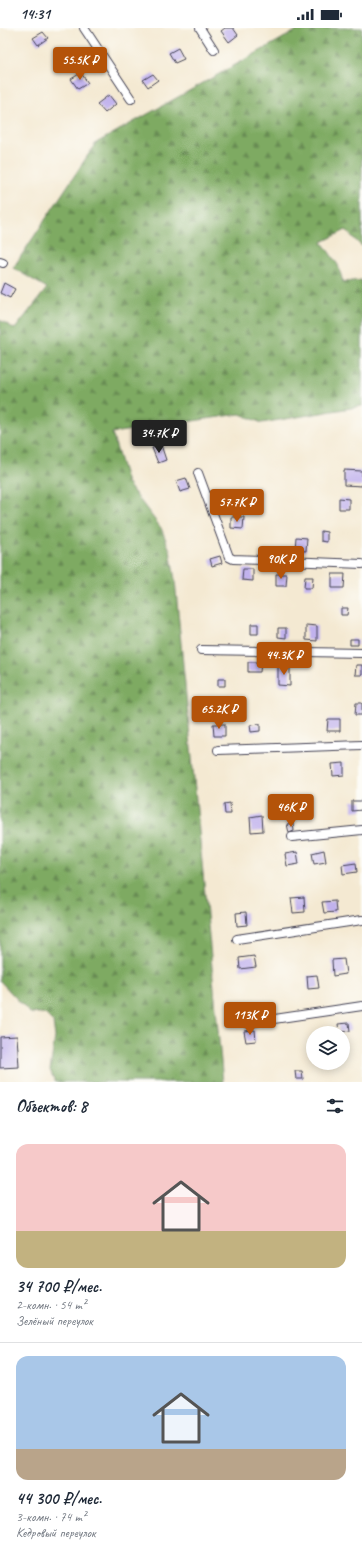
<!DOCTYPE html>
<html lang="ru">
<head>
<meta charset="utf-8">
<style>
	body { margin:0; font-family:Caveat,sans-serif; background:#f2f2f3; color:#1f2937; height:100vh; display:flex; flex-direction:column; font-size:15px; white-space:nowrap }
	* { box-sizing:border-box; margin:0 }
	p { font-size:13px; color:#747a83 }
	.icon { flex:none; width:22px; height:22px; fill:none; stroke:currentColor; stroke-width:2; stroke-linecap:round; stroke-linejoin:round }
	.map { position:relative; height:1054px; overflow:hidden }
	.details { display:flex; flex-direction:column; background:#fff; flex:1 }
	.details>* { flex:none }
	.tools { position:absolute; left:306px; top:998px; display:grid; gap:8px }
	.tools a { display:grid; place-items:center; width:44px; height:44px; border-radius:50%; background:#fff; box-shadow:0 2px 10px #0003; font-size:20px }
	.price { position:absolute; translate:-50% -34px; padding:0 9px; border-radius:4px; background:#b45309; color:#fff; font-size:13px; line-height:26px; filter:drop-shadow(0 1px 2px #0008) }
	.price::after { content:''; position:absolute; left:50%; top:24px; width:12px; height:9px; margin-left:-6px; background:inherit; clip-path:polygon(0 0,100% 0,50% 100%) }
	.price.on { background:#222; color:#fff }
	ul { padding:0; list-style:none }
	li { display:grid; align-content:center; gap:8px; height:212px; padding:0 16px }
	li+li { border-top:1px solid #e0e1e3 }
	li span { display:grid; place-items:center; height:124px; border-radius:12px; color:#555 }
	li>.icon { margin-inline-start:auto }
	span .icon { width:72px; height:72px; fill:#fffc; stroke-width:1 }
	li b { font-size:17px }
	h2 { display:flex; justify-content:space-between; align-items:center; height:48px; padding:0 16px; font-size:17px }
	.status { display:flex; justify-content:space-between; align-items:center; height:28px; padding:0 20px; background:#fff; direction:ltr }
	.status svg { height:11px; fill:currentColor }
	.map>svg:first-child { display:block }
	.forest { fill:url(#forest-firs); stroke:#50664e }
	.building { fill:#c1b2ed }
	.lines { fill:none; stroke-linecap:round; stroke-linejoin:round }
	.street-casing { stroke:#424052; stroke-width:10 }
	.street { stroke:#fff; stroke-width:8 }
</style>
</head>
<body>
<div class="status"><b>14:31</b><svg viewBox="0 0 49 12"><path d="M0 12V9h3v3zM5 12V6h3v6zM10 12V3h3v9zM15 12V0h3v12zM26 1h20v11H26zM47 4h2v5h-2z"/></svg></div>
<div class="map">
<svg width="362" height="1054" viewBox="0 0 362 1054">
	<defs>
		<pattern id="forest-firs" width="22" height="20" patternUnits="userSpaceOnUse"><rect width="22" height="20" fill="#7eaa62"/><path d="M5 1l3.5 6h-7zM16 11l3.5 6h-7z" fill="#678a52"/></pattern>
	</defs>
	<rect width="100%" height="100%" fill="#fdfcf7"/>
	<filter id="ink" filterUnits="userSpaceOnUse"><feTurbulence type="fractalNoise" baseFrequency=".025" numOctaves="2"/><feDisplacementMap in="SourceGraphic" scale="8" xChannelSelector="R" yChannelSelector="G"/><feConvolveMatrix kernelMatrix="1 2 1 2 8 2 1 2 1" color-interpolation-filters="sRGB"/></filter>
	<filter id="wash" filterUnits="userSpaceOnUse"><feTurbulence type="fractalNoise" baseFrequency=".012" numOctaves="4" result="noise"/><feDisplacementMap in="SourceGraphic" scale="16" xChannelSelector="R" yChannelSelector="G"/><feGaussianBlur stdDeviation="0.9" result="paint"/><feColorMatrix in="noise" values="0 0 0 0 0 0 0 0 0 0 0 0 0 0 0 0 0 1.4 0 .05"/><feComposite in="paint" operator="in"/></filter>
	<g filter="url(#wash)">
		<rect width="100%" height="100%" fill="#f4e9d2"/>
		<!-- forest -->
		<path class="forest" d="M301,0H362V219L346,202L322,214L338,237L343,254L362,252V378L262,395L240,386L112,405L127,455L161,500L170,522L175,552L223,1054H55L50,1042L55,1009L53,994L45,986L30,985L0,953V292L15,301L47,260L13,240L96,115Z"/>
		<g id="blocks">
			<!-- building -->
			<path class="building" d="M225,0H233L238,7L229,14L221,3Z
				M43,4L48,10L38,17L33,10Z
				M178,20L184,31L175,35L169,25Z
				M81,45L88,55L78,61L71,51Z
				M153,46L158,52L148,59L143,52Z
				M109,67L116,76L105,85L97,76Z
				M4,255L15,261L10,270L0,265Z
				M161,417L166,432L158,435L152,420Z
				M344,442L362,443V458L344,457Z
				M186,450L190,461L180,464L176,453Z
				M339,470L349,471V481H339Z
				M231,489H244L243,501L231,500Z
				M321,503L327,504V514L321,513Z
				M296,509L307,510L306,523L295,522Z
				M220,528L222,535L212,538L210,531Z
				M243,541H253V553L242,552Z
				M276,546H287L286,558H276Z
				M332,546H345L344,560H332Z
				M305,549H313L312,560H304Z
				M341,580H348L347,587H341Z
				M251,596H258V606H251Z
				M306,597L317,598V613L306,612Z
				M278,600H286V610L278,609Z
				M350,611H358V617H350Z
				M248,634H261L260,644H248Z
				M356,637H362V647H355Z
				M278,638H290V658L278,657Z
				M218,651H225V658H218Z
				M356,675H362V687H355Z
				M328,691H340V703H327Z
				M213,696H225V708H214Z
				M260,696V703L251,704L250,697Z
				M344,735V747L333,748L332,736Z
				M352,773H362V782L352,783Z
				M230,775L231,786H225L224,776Z
				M262,787L263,803L251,804L250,789Z
				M293,795L294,803L289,805L287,796Z
				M324,822L326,834L314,836L312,825Z
				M297,824L299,836L287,838L285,826Z
				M356,835L357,844L343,846L342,837Z
				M304,869L305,884L293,885L291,870Z
				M335,873L336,884L324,885L322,874Z
				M246,884L247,897L237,898L236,885Z
				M254,928L256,939L240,941L239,930Z
				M344,931L346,946L333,948L332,932Z
				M317,947L319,960L308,961L307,948Z
				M349,995L350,1003L339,1004L338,996Z
				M255,1002L256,1013L246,1014L244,1003Z
				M17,1008L19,1039L0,1040V1009Z
				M295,1043H302L303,1051H296Z"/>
		</g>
	</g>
	<g filter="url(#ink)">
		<use href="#blocks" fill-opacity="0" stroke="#424052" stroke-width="1"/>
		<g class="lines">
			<!-- street casing -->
			<g class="street-casing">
				<path id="street" d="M84,0L131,71
					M200,0L214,22
					M0,234L3,235
					M198,445L229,529L233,531L362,536
					M201,622L362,625
					M218,722L362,717
					M292,809L362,802
					M237,911L362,892
					M247,995L362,978"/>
			</g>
			<!-- street -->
			<use href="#street" class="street"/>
		</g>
	</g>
</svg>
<div class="tools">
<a><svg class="icon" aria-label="layers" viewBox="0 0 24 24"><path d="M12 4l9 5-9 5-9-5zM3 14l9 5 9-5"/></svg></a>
</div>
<b class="price" style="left:80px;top:53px">55.5K ₽</b>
<b class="price on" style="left:159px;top:426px">34.7K ₽</b>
<b class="price" style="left:237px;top:495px">57.7K ₽</b>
<b class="price" style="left:281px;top:552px">90K ₽</b>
<b class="price" style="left:284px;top:648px">44.3K ₽</b>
<b class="price" style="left:219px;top:702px">65.2K ₽</b>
<b class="price" style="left:291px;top:800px">46K ₽</b>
<b class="price" style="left:250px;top:1008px">113K ₽</b>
</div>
<section class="details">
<h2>Объектов: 8<svg class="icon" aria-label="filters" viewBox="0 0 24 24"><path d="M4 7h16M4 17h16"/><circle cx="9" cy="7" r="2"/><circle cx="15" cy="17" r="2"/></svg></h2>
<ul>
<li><span style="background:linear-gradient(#f6c9c9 70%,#c2b280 0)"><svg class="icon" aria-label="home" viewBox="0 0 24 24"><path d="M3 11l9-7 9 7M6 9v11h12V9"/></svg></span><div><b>34 700 ₽/мес.</b><p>2-комн. · 54 m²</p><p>Зелёный переулок</p></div></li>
<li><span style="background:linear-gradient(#a9c7e8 75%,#b9a48a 0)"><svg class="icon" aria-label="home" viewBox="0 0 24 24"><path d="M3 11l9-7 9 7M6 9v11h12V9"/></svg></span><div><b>44 300 ₽/мес.</b><p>3-комн. · 74 m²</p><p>Кедровый переулок</p></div></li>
</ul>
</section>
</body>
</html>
